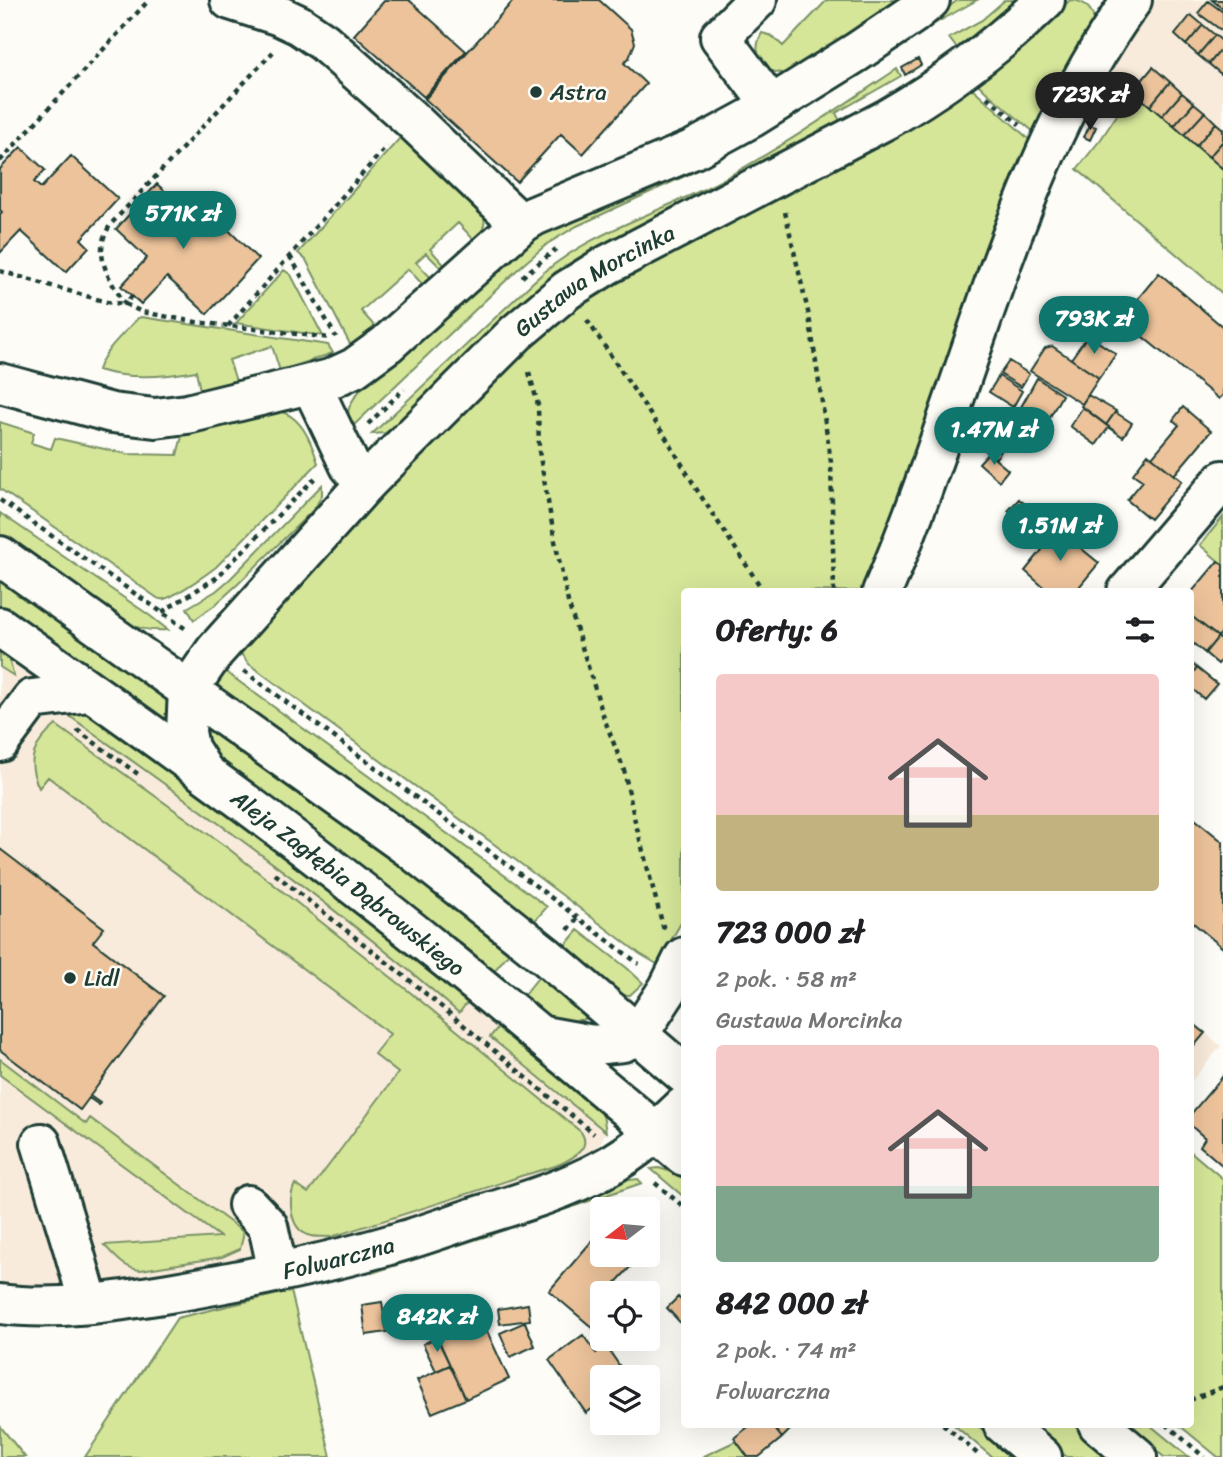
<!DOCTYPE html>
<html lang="pl">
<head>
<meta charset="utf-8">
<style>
	body { margin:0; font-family:Sriracha,sans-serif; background:#f2f2f2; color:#202124; height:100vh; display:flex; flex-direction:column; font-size:26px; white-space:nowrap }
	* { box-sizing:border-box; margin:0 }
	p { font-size:23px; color:#757577 }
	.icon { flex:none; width:38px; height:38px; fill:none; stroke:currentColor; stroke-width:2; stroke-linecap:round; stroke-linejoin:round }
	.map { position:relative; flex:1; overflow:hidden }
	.sheet { position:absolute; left:681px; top:588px; width:513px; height:840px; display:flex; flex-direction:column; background:#fff; border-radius:7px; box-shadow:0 7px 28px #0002 }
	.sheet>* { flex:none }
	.needle { width:46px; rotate:254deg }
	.tools { position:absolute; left:590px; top:1197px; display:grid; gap:14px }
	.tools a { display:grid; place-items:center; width:70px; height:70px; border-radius:7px; background:#fff; box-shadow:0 7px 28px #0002; font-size:35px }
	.price { position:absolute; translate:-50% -60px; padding:0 16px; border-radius:24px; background:#0f766e; color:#fff; font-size:23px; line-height:46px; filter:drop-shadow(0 2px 4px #0008) }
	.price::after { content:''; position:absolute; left:50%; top:42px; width:21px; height:16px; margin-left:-10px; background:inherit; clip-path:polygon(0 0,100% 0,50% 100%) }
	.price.active { background:#222; color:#fff }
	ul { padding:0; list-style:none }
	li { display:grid; align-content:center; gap:14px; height:371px; padding:0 35px }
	li span { display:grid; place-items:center; height:217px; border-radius:7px; color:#555 }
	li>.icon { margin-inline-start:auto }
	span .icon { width:126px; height:126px; fill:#fffc; stroke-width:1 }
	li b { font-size:30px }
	h2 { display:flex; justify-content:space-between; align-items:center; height:84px; padding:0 35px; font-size:30px }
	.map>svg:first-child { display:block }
	.built { fill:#f8ebdb }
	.green { fill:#d5e699; stroke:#7a9266; stroke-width:2 }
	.building { fill:#ecc39b; stroke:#1f3d34; stroke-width:2 }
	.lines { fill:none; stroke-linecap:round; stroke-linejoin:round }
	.minor-casing { stroke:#1f3d34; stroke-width:44 }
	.path { stroke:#1f3d34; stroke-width:4.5; stroke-dasharray:5 5; stroke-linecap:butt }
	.minor { stroke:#fdfcf7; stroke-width:38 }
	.poi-dot { fill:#1f3d34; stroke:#fdfcf7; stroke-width:2.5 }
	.labels { text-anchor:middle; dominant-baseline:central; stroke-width:5; stroke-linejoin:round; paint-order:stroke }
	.poi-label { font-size:23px; fill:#1f3d34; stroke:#fdfcf7; text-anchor:start }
	.street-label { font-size:23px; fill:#1f3d34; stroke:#fdfcf7 }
</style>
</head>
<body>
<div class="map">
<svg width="1223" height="1457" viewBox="0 0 1223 1457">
	<rect width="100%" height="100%" fill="#fdfcf7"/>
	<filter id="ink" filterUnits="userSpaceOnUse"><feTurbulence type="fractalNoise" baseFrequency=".0143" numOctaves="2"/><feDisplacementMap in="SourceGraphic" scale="14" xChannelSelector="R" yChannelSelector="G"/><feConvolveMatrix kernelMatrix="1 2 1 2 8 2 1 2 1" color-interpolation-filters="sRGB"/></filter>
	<g filter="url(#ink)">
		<!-- built -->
		<path class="built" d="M1154,0H1223V141L1209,157L1107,71L1138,22Z
			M0,649L469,999L603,1115L606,1132L596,1152L572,1168L364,1236L73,1295L0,1290Z
			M1190,1020L1221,1046L1190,1083Z"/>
		<!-- green -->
		<path class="green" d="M827,0H900L882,14L791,72C765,78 749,55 762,33L772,36L783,46Z
			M958,0H977L902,42Z
			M1005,0H1018L959,51L949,38L982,20Z
			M1070,0C1083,0 1094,9 1094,23L1035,133L985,91L977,83L1005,61Z
			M897,69L901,76L836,113L841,123L560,273L519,306L399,424L385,433L372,434L533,282C586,232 658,214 720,181C781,148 839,108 897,69Z
			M971,87L1031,141L892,521L862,591L684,592V918L657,964L640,954L525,867L249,664L241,654L231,646L519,355L566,314L622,278L924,119Z
			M1133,91L1223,169V294L1077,169L1101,139Z
			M407,130L485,213C485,225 483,232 476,242L458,223L430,249L447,268L444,271L426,253L416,262L434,281L426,288L408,269L361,311L378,330L351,346L306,260L298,253Z
			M700,169L577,226L547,244L518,269L352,427C343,413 351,401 361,389L488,275L545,229L599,210Z
			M284,270L291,275L323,336L236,323Z
			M141,317L328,345L333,353L280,371L272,346L229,360L237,384L201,395L196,371C164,377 130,380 98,370C105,349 123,334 138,318Z
			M275,410C301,414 311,441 318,463L216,567C207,574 174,597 164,599C159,600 157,598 153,595L0,489V422L34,433L31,443L51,449L55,438L127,454L177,455L184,429Z
			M322,485V495L315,508L238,584L215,605L194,620L187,608L216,591L230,579Z
			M0,513L149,615L168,630C148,631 137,629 118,619L0,535Z
			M1223,517V565L1200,545Z
			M0,575L178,702L173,727L0,608Z
			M0,649L8,656L14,676L0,667Z
			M219,667L526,891L547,907L532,924L220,689L217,682Z
			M61,710L89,711L227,810L469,1000L459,1013C333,903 197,807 61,710Z
			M202,720L385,849L512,949L491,975L220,765L209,751Z
			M56,725L229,849L411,993L581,1132C585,1138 586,1145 580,1151C566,1166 540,1170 521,1176C458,1198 394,1217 331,1237C324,1236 314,1238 308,1235C289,1228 288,1199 295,1184L308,1193L398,1073L374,1054L390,1034L48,777L39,788C25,760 34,744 56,725Z
			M578,930L627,968L643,983L630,995H619L562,949Z
			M541,974L590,1017L589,1018C561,1026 543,1015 521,999Z
			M500,1025L598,1108L603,1115L606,1132L490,1037Z
			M0,1059L86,1124L90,1118L242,1231L243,1237L240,1249L222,1257L141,1270C124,1269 115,1256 104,1245L220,1237L0,1075Z
			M1190,1151L1223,1179V1457H1218L1179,1425L1190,1424Z
			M659,1168L675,1173L684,1179V1197L651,1169Z
			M628,1175L630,1180L638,1179L642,1183L519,1225V1218Z
			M491,1227L493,1234L372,1273L370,1266Z
			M291,1291L331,1457H85L177,1318Z
			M954,1425H977L1015,1457H992Z
			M1028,1425H1075L1113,1457H1067Z
			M1125,1425H1150L1189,1457H1164Z
			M0,1426L25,1457H0Z
			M736,1441L748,1457H702Z"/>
		<!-- building -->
		<path class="building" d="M385,0H409L466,51L424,97L354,35Z
			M514,0H599L631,29L635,43L629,58L624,63L646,84L583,154L561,134L517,182L425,99Z
			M1212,0H1223V9Z
			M1208,1L1223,12V27L1221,30L1198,13Z
			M1191,15L1203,25L1186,45L1175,35Z
			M1203,25L1215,35L1198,55L1186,45Z
			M1215,35L1223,42V47L1209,64L1198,55Z
			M1223,47V71L1221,74L1209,64Z
			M918,59L921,65L905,75L902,68Z
			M1153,67L1170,82L1150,106L1133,91Z
			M1170,82L1182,93L1162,116L1150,106Z
			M1182,93L1194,103L1174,126L1162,116Z
			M1194,103L1205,112L1184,135L1174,126Z
			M1205,112L1216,123L1196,146L1184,135Z
			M1216,123L1223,129V141L1209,157L1196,146Z
			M1090,125L1096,127L1090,140L1084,137Z
			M1223,141V169L1209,157Z
			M21,147L45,170L34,182L41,188L71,156L118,199L81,239L89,247L66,272L21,231L0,253V214L2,212L0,210V169Z
			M157,184L182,207L168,222L175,228L200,202L258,259L207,314L167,277L141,304L121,286L147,258L116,229Z
			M1159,273L1223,327V395L1219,399L1121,319Z
			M1088,335L1116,354L1099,378L1071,359Z
			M1052,346L1099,378L1082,404L1030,371L1045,348Z
			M1009,361L1029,374L1021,387L1000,374Z
			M999,376L1022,391L1013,407L989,392Z
			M1037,378L1062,395L1040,435L1015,418Z
			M1088,395L1116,411L1106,425L1081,406Z
			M1083,407L1109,427L1096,445L1070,426Z
			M1183,407L1211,431L1174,475L1152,457L1179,425L1173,420Z
			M992,409L1015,426L1005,441L981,424Z
			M1115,412L1132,423L1123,437L1106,425Z
			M984,429L1006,444L996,458L974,442Z
			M988,453L1008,470L999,481L979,463Z
			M1148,454L1182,481L1150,519L1127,500L1143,481L1133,474Z
			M1019,499L1042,518L1031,530L1008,511Z
			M1051,524L1099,563L1075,592H1049L1025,571L1042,550L1034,544Z
			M1218,561L1223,565V631L1218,637L1190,615V594Z
			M1190,615L1218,637L1205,653L1190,641Z
			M1218,637L1223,642V658L1218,664L1205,653Z
			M1190,662L1197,668L1190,676Z
			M1197,668L1217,684L1204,699L1190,687V676Z
			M1190,815L1223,842V948L1191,921L1190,923Z
			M0,849L104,928L93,942L164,996L90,1096L100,1103L99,1105L89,1098L80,1110L0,1050Z
			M1194,1024L1205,1033L1190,1051V1028Z
			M1223,1076V1166L1200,1146L1205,1138L1190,1125V1115Z
			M597,1235L602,1239V1255H620L632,1265L609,1290L613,1293H602V1319L594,1329L549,1291Z
			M678,1297L684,1303V1327L667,1308Z
			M382,1302L387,1332L366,1335L362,1305Z
			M528,1304L530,1320L500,1324L498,1309Z
			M480,1316L509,1379L466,1399L436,1336Z
			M525,1322L535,1346L510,1357L500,1333Z
			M583,1335L596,1353L606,1346L621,1368L611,1375L612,1377H602V1402L586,1413L549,1360Z
			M437,1337L450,1365L436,1371L423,1344Z
			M450,1365L466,1399L432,1413L417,1380Z
			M752,1424H771L782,1438L759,1457H748L734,1438Z
			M771,1424H796L782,1438Z"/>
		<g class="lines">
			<!-- minor casing -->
			<g class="minor-casing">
				<g id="minor">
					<path d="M230,0L280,16L299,25L324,42L411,119L521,224"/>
					<path d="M757,0L720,37L771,105"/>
					<path d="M0,383L112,413L155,418L187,414L330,379L354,368L387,344L521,224L534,216L694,149L751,118L857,52L913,14L930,0"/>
					<path d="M311,384L350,466L366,483"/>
					<path d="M0,556L411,849L546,956L684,1074"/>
					<path d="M882,592C925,492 957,388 993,287C1029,186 1069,87 1132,0"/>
					<path d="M1127,592L1223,480"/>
					<path id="s1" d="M0,627C68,675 136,723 203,772C369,892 528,1024 684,1156"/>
					<path d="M0,742L32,699L90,692"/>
					<path id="s2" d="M204,772L189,748L186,732L188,690L215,651L366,483L516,333L567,290L607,265L887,119C944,86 997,47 1045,0"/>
					<path d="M638,1035L668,989L684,957"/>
					<path d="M543,1036L593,1045L623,1042L638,1035"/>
					<path d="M41,1143L74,1251L89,1304"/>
					<path d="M248,1205L268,1226L278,1272"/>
					<path id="s3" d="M0,1304C56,1311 114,1302 169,1293C245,1280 322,1265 396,1243C421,1236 446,1227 472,1218C517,1204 563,1191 605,1168C635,1152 660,1129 684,1106"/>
					<path d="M1003,1424L1042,1457"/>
					<path d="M1098,1424L1137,1457"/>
				</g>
			</g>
			<!-- path -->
			<path class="path" d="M987,97L1020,125
				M0,161L149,0
				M785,212L809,316L831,462L834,592
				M290,256L336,337
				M0,271L107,302L125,304L142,312L196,322L330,338
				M522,277L556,249
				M132,296L125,304C113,285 98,265 103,241C104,235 108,229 110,225L273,52
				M587,320L670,444L697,490L764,592
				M228,326L387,146
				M529,372L538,405L539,451L555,541L568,602L604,718L624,770L634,817L664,930
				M368,424L404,389
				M0,500L186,629
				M162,612L216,578L315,478
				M244,671L508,865L639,964
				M77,730L138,774
				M275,874L413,983L594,1134
				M568,930L578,917
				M655,1183L684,1207
				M1190,1400L1223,1387
				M943,1424L980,1456
				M1166,1424L1204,1457"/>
			<!-- minor -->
			<use href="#minor" class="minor"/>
		</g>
	</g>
	<!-- markers -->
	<g class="poi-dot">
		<circle cx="536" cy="92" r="7"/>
		<circle cx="70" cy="978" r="7"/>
	</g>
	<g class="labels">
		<!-- poi labels -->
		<g class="poi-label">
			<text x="550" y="92">Astra</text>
			<text x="84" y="978">Lidl</text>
		</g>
		<!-- street labels -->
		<g class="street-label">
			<text stroke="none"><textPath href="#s2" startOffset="667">Gustawa Morcinka</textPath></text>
			<text stroke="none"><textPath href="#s1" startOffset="432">Aleja Zagłębia Dąbrowskiego</textPath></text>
			<text stroke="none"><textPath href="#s3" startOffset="343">Folwarczna</textPath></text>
		</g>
	</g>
</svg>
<div class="tools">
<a><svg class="needle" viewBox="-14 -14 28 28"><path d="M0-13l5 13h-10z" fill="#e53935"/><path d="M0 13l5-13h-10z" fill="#757577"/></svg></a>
<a><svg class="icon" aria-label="locate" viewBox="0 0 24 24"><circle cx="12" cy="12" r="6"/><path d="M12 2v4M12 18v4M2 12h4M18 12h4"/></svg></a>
<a><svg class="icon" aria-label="layers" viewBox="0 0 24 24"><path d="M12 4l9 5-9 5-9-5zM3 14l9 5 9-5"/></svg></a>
</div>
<b class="price active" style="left:1090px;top:132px">723K zł</b>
<b class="price" style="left:183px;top:251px">571K zł</b>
<b class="price" style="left:1094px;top:356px">793K zł</b>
<b class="price" style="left:994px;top:467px">1.47M zł</b>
<b class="price" style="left:1060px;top:563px">1.51M zł</b>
<b class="price" style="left:437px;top:1354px">842K zł</b>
<section class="sheet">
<h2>Oferty: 6<svg class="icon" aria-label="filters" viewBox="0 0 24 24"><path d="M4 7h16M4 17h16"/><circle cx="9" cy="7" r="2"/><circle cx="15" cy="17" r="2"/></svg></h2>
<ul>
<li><span style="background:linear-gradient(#f6c9c9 65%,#c2b280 0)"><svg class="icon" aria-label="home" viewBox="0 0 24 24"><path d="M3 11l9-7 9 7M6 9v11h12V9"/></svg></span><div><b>723 000 zł</b><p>2 pok. · 58 m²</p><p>Gustawa Morcinka</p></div></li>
<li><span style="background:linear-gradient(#f6c9c9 65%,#7fa58c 0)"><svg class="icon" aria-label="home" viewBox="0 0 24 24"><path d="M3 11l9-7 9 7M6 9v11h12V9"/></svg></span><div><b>842 000 zł</b><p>2 pok. · 74 m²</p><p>Folwarczna</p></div></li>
</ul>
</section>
</div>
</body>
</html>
